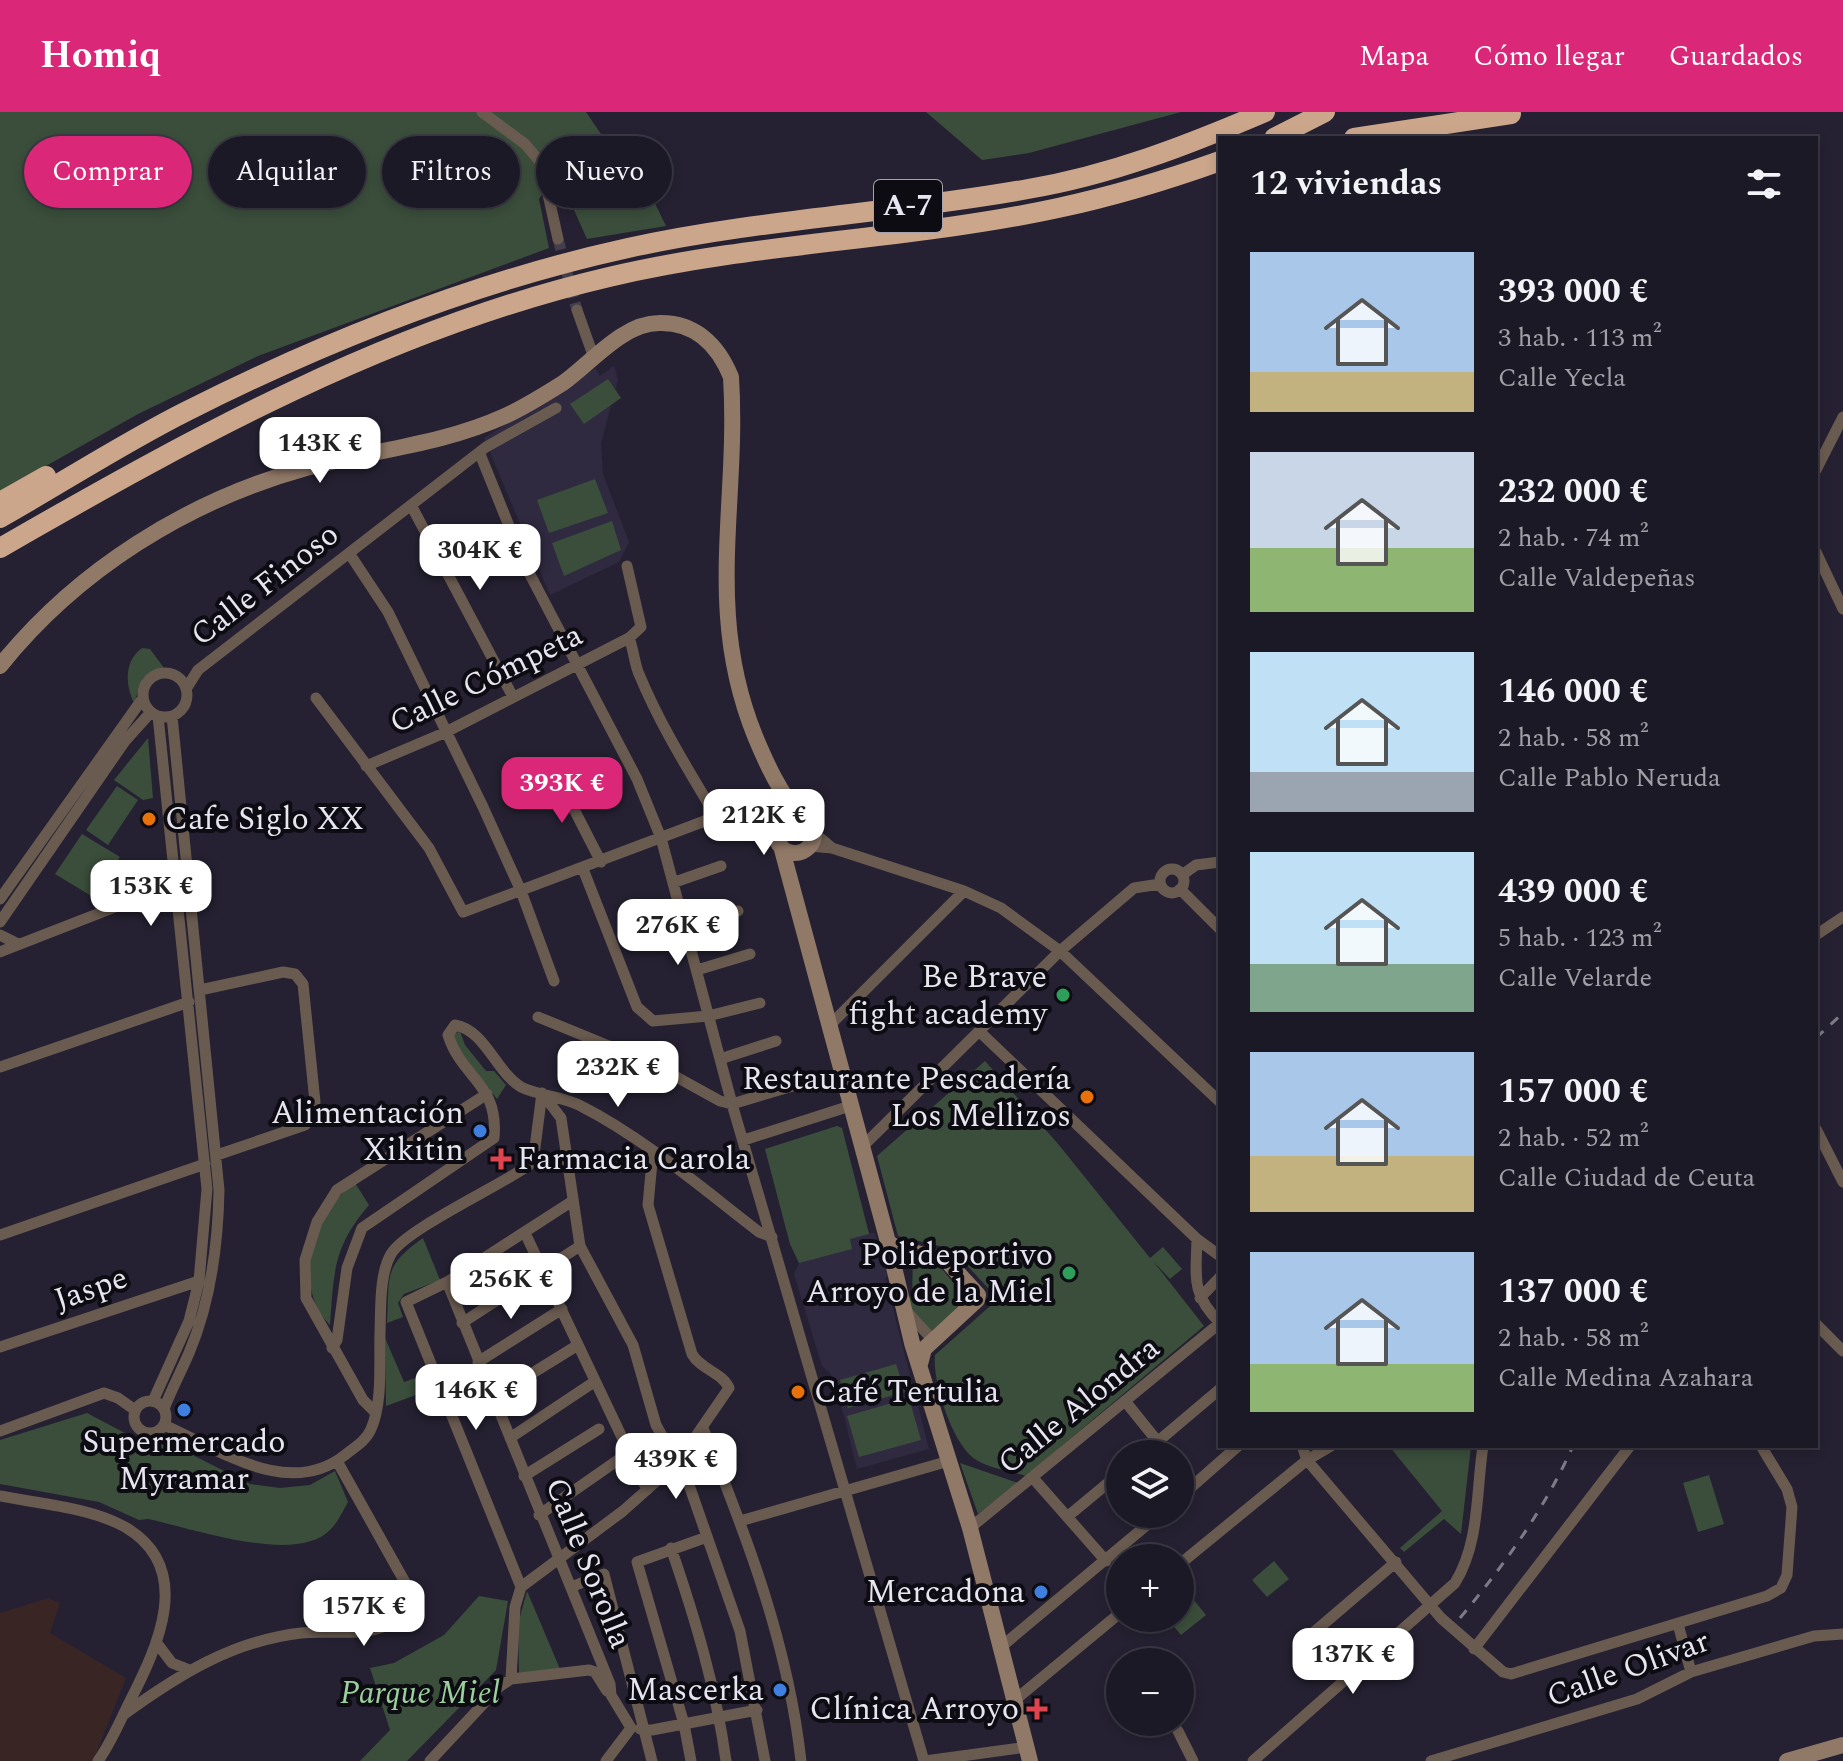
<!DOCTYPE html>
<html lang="es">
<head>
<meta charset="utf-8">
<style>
	body { margin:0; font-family:Spectral,serif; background:#25222e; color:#f1f3f6; height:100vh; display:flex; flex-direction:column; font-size:30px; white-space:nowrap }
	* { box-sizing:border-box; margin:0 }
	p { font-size:26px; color:#a0a0a7 }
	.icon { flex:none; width:44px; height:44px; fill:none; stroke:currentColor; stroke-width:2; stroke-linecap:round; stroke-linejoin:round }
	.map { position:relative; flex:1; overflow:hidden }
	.drawer { position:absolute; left:1218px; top:24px; width:600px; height:1312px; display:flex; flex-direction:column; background:#1c1926; border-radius:0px; box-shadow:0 4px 12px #0003,0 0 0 2px #3a3843 }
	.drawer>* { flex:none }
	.hud { position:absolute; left:24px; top:24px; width:760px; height:72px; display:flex; gap:16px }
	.fabs { position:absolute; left:1106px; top:1328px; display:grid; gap:16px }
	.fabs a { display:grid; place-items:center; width:88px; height:88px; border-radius:50%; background:#1c1926; box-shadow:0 4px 12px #0003,0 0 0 2px #3a3843; font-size:40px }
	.price { position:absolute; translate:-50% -68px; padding:0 18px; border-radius:16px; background:#fff; color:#222; font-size:26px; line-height:52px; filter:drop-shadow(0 2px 4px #0008) }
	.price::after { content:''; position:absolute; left:50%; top:48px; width:24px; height:18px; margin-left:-12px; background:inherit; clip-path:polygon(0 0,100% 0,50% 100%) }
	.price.selected { background:#db2777; color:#fff }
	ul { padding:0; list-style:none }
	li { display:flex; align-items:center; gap:24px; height:200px; padding:0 32px }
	li span { display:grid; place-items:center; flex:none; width:224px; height:160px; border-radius:0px; color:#555 }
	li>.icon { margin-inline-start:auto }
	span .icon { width:96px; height:96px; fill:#fffc; stroke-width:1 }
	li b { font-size:34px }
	h2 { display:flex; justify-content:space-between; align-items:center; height:96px; padding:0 32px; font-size:34px }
	.tag { padding:0 28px; border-radius:36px; background:#1c1926; box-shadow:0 4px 12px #0003,0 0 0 2px #3a3843; font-size:28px; line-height:72px }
	.tag.selected { background:#db2777; color:#fff }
	header { display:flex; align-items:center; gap:48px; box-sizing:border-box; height:112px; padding:0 40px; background:#db2777; color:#fff }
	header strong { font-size:38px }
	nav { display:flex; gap:44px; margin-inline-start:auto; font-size:28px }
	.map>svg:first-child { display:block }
	.commercial { fill:#392524 }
	.built { fill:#302a40 }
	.green { fill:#3a4e3b }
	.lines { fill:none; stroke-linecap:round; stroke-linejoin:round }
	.street-tunnel { stroke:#423e4e; stroke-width:11; stroke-dasharray:11 5.5; stroke-linecap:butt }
	.street { stroke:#6a5b50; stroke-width:11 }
	.secondary { stroke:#917968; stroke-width:16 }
	.highway { stroke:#cba68b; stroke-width:20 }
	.rail { stroke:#7e7b89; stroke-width:3; stroke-dasharray:10 10; stroke-linecap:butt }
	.food-dot { fill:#e8710a; stroke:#0e0c13; stroke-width:3 }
	.leisure-dot { fill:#2e9e5b; stroke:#0e0c13; stroke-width:3 }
	.shop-dot { fill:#3f7fe0; stroke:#0e0c13; stroke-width:3 }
	.health-dot { fill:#e0444e; stroke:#0e0c13; stroke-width:3 }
	.labels { text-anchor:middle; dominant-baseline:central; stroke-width:8; stroke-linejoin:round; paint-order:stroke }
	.shield { fill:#0e0c13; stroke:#a6a4ae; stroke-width:2 }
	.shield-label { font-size:30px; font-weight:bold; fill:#e7e5f0 }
	.street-label { font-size:32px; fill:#e7e5f0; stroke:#0e0c13 }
	.poi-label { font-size:32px; fill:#e7e5f0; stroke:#0e0c13; text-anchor:end }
	.park-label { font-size:32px; font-style:italic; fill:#9bcf9d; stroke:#0e0c13 }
</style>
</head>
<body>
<header>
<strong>Homiq</strong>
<nav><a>Mapa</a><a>Cómo llegar</a><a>Guardados</a></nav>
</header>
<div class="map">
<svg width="1843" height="1649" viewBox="0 0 1843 1649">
	<rect width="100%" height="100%" fill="#252132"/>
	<!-- commercial -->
	<path class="commercial" d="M48,1486L60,1491L50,1521L126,1566L93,1649H0V1501Z"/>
	<!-- built -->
	<path class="built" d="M614,254L618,268L601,331L603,362L629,430L619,450L550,483L484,326L595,256L600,264Z
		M837,1014L842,1016L869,1121H875L888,1164L885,1166L929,1337L857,1357L839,1284L830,1261L822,1254L794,1162L799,1151L790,1132L765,1037Z"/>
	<!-- green -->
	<path class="green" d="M0,0H586L603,25L643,67L666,114L587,127L557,60L539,87L549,136L258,244L138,302L0,380Z
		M926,0H1181L1029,41L982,48Z
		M608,267L621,286L584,312L570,292Z
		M595,367L608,401L549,421L537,388Z
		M612,409L621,438L564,464L552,431Z
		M142,536L150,537L164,556L143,566L134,591C125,573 124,549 142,536Z
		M148,626L153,686L143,688L114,668Z
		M117,674L138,688L108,733L86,718Z
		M82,722L120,745L93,785L55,762Z
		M460,919L465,933L486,959H494L506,973L497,987L454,933L452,924Z
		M985,949L1059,1033L1150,1146L1163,1135L1182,1157L1170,1167L1153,1149L1204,1214L1026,1364C1011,1359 992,1357 978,1349C953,1336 932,1269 935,1243L998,1187L952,1137L898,1124L877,1044Z
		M837,1014L842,1016L869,1122L850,1127L852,1137L799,1151L790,1132L765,1037Z
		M355,1071L369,1093C333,1135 334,1160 330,1213C291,1174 312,1100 355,1071Z
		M423,1126L440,1168L404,1182L398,1191L403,1205L387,1211C390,1164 382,1155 423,1126Z
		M913,1150L931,1156L936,1150L967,1187L932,1219L910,1198L907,1189L912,1182Z
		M385,1226L404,1270L418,1265L424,1280L386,1294Z
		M896,1252L905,1280L848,1296L840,1268Z
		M909,1286L921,1328L859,1345L847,1304Z
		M87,1301L138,1328L159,1326L250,1372L280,1376L310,1373L335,1359L348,1390C343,1399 338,1410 331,1417C297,1454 192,1416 148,1407L139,1408L99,1390L0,1372V1328Z
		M1389,1334H1471L1461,1422L1444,1407L1404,1440L1400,1436L1442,1399Z
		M960,1351L1018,1371L978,1402Z
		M1709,1363L1724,1412L1698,1420L1683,1371Z
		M1274,1449L1289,1467L1267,1485L1252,1468Z
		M1180,1471L1206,1503L1181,1523L1167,1506H1180Z
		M527,1479L560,1557L519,1561L518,1512Z
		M479,1484L508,1489L496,1558L407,1649H360L390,1618L370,1556L394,1551L444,1523Z"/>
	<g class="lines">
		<!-- street-tunnel -->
		<path class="street-tunnel" d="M558,127L577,198"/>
		<!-- street -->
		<path class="street" d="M482,0L525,32L541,51L558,127
			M577,198L594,246
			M480,342L524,451L637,667L661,726L732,992L924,1649
			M1816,358L1843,305
			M411,393L513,585
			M1816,440L1843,497
			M349,441L388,500L483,695L521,779L554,869
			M629,526C634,538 634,551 639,562C660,613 689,659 717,706
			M143 583a22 22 0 1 1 44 0a22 22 0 1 1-44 0Z
			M186,577L198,558L486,335L556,296
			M316,586L429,736L463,800L710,707L741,711L777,728
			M366,654L444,621L629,526L641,515L627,454
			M555,660L601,750
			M754,713H779
			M813,720L832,736
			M809,734L832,736L964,779L1001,796L1060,839L1220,990
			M583,757L637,895L653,909L708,904L760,891
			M1160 769a12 12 0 1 1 24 0a12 12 0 1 1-24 0Z
			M1182,763L1196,753L1220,750
			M675,770L721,754
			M1180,777L1220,817
			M0,787L143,586
			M128,790L148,798L177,790
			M0,810L125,629L151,600
			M686,815L738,799
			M0,823L18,832
			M1816,823L1843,805
			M0,840L128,790L142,774L174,764
			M697,858L750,842
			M200,878L283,860L295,862L303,872L315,990L313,1003L305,1013L217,1043
			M538,905L653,952L720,989L732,992L796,973
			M829,914L964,779
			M980,920L1197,1127
			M720,947L776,929
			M0,955L189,890
			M542,981L561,1006L580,1134L633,1233L656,1313L688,1370L740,1519L765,1649
			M1816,1017L1843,1070
			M744,1028L850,994
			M861,1036L1060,839L1134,776L1160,772
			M525,1121L647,1378
			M0,1123L205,1052
			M1220,1144L1197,1127C1196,1166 1191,1182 1220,1211
			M447,1170L610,1572L611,1583L631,1616
			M1200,1186L1220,1165
			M907,1200L933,1228
			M462,1211L580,1134
			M1816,1212L1843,1239
			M0,1235L199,1169
			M332,1236L337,1228L347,1156L362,1116L494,1026C499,971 462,967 448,923L455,913C485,918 496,960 521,975C536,983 560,984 579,993C644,1026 702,1076 759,1120L772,1125
			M478,1250L562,1197
			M494,1285L578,1233
			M153,1289L189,1209L199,1169L207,1077L158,604
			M1125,1289L1158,1330
			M134 1305a16 16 0 1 1 32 0a16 16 0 1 1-32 0Z
			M164,1297C171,1278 181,1260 189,1241C211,1189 218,1134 219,1078L172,604
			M376,1301L363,1288L306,1186L305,1148L317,1110L337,1078L487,982
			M164,1313C219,1337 288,1388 345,1343C355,1335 366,1329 371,1317C383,1290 379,1250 380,1220C381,1197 379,1163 391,1142C406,1117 500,1074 529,1053L534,1043L542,981
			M703,1316C747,1425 788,1532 801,1649
			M0,1319L104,1281L118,1286L135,1298
			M510,1326L594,1270
			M1302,1334L1307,1348L1441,1506L1503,1560L1511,1562L1767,1484L1781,1476L1787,1463L1792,1395L1787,1377L1761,1334
			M1143,1342L1220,1277
			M524,1364L599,1317
			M1033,1366L1106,1449
			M0,1384C40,1392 89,1395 125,1415C195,1456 158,1534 130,1589C120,1609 111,1631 98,1649
			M1180,1385L1238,1334
			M539,1403L628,1341
			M1067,1405L1120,1361
			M740,1409L949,1349
			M970,1416L1220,1211
			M671,1436C695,1506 716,1576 726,1649
			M1180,1452L1307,1348L1331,1334
			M521,1475L623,1399L678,1350L729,1276C722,1260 701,1258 692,1242L648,1093L653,1039
			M571,1475L604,1462L652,1649
			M1678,1512L1691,1560
			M1313,1521L1396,1450
			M156,1530L172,1551L187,1557
			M1001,1535L1160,1402
			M1474,1537L1630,1334
			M511,1567L515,1495L521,1475L406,1190L447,1170L571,1090
			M511,1567L589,1558L595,1560L607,1579
			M1015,1588L1120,1501
			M123,1603C178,1563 232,1529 301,1521C327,1518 363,1525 387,1513C404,1504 408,1491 406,1472L337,1349
			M640,1617L652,1618L757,1598
			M1178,1619L1193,1649
			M430,1649L499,1575L511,1567
			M606,1649L631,1616
			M691,1649L684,1612L637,1450L707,1425
			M925,1649L1027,1635
			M1253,1649L1455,1471C1480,1430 1476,1380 1483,1334
			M1431,1649L1637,1587L1691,1560L1814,1524L1843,1522"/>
		<!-- secondary -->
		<path class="secondary" d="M0,554C77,458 187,389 306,356C373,338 441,333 505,304C525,295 544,283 563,271C591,251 623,211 659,211C695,210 718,233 731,265C739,393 704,498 755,624C767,653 780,681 800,704
			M776 722a19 19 0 1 1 38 0a19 19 0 1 1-38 0Z
			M781,734L888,1130L912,1231L970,1416L1030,1649
			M888,1130L896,1136L946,1148L978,1183L977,1188L924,1237L920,1252
			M1787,1649L1843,1633"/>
		<!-- highway -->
		<path class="highway" d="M1274,26L1325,0
			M1354,26L1511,2
			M0,390L46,364
			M0,406C62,371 123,331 187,299C328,228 473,170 628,136C760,107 896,101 1028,77C1111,63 1188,33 1265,0
			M0,436C193,325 390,216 609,165C757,130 910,128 1058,96C1114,84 1167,68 1220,49"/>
		<!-- rail -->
		<path class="rail" d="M1816,926L1843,901
			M1460,1506C1505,1452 1544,1398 1573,1334"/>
	</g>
	<!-- markers -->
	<g class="food-dot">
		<circle cx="149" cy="707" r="8"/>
		<circle cx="1087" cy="985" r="8"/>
		<circle cx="798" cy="1280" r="8"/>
	</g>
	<g class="leisure-dot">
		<circle cx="1063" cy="883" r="8"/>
		<circle cx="1069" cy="1161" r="8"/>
	</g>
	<g class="shop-dot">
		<circle cx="480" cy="1019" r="8"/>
		<circle cx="184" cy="1298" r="8"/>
		<circle cx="1041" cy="1480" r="8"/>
		<circle cx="780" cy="1578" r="8"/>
	</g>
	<g class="health-dot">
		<path d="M497 1035h8v8h8v8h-8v8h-8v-8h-8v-8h8z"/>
		<path d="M1033 1585h8v8h8v8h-8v8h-8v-8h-8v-8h8z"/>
	</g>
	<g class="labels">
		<!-- shield labels -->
		<rect class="shield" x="874" y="68" width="68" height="52" rx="6"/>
		<g class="shield-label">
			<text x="908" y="94">A-7</text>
		</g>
		<!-- street labels -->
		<g class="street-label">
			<text transform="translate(265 473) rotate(-38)">Calle Finoso</text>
			<text transform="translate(486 567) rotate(-26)">Calle Cómpeta</text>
			<text transform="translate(91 1177) rotate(-19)">Jaspe</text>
			<text transform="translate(1079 1294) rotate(-39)">Calle Alondra</text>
			<text transform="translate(588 1451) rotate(68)">Calle Sorolla</text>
			<text transform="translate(1628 1557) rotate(-20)">Calle Olivar</text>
		</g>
		<!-- poi labels -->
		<g class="poi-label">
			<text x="165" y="707" text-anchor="start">Cafe Siglo XX</text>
			<text x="1047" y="865">Be Brave<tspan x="1047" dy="37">fight academy</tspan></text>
			<text x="1071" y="967">Restaurante Pescadería<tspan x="1071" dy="37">Los Mellizos</tspan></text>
			<text x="464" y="1001">Alimentación<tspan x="464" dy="37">Xikitin</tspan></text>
			<text x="517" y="1047" text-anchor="start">Farmacia Carola</text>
			<text x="1053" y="1143">Polideportivo<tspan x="1053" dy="37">Arroyo de la Miel</tspan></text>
			<text x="814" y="1280" text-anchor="start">Café Tertulia</text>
			<text x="184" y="1330" text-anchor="middle">Supermercado<tspan x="184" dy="37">Myramar</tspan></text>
			<text x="1025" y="1480">Mercadona</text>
			<text x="764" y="1578">Mascerka</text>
			<text x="1019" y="1597">Clínica Arroyo</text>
		</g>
		<!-- park labels -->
		<g class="park-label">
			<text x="420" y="1581">Parque Miel</text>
		</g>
	</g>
</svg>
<div class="fabs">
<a><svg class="icon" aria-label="layers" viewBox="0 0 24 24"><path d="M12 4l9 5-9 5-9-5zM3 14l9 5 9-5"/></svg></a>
<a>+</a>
<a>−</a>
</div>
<b class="price" style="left:320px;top:373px">143K €</b>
<b class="price" style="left:480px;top:480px">304K €</b>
<b class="price selected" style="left:562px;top:713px">393K €</b>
<b class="price" style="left:764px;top:745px">212K €</b>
<b class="price" style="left:151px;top:816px">153K €</b>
<b class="price" style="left:678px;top:855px">276K €</b>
<b class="price" style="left:618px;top:997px">232K €</b>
<b class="price" style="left:511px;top:1209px">256K €</b>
<b class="price" style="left:476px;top:1320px">146K €</b>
<b class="price" style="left:676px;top:1389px">439K €</b>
<b class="price" style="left:364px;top:1536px">157K €</b>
<b class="price" style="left:1353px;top:1584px">137K €</b>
<div class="hud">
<a class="tag selected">Comprar</a>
<a class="tag">Alquilar</a>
<a class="tag">Filtros</a>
<a class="tag">Nuevo</a>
</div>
<section class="drawer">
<h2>12 viviendas<svg class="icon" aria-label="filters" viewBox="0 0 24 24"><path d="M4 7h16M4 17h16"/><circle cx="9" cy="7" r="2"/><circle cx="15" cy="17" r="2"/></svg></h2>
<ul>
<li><span style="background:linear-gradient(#a9c7e8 75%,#c2b280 0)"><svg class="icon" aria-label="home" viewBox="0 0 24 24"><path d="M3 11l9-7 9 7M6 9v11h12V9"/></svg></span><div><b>393 000 €</b><p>3 hab. · 113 m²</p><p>Calle Yecla</p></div></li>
<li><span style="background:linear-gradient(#c9d6e8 60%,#8fb573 0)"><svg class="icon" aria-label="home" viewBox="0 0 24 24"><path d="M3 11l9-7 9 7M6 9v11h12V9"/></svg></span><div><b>232 000 €</b><p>2 hab. · 74 m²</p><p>Calle Valdepeñas</p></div></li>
<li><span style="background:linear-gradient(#bfe0f5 75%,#9aa5b1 0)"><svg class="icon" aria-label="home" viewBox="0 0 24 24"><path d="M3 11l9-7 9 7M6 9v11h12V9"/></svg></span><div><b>146 000 €</b><p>2 hab. · 58 m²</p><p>Calle Pablo Neruda</p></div></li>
<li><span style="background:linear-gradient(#bfe0f5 70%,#7fa58c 0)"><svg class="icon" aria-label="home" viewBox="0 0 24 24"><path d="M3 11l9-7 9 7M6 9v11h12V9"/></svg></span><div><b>439 000 €</b><p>5 hab. · 123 m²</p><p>Calle Velarde</p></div></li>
<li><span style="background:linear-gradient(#a9c7e8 65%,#c2b280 0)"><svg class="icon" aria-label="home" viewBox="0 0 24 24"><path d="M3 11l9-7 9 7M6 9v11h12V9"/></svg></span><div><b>157 000 €</b><p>2 hab. · 52 m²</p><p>Calle Ciudad de Ceuta</p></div></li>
<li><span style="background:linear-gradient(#a9c7e8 70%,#8fb573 0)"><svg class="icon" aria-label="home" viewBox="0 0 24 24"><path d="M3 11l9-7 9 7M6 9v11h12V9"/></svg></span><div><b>137 000 €</b><p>2 hab. · 58 m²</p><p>Calle Medina Azahara</p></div></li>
</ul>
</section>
</div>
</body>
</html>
